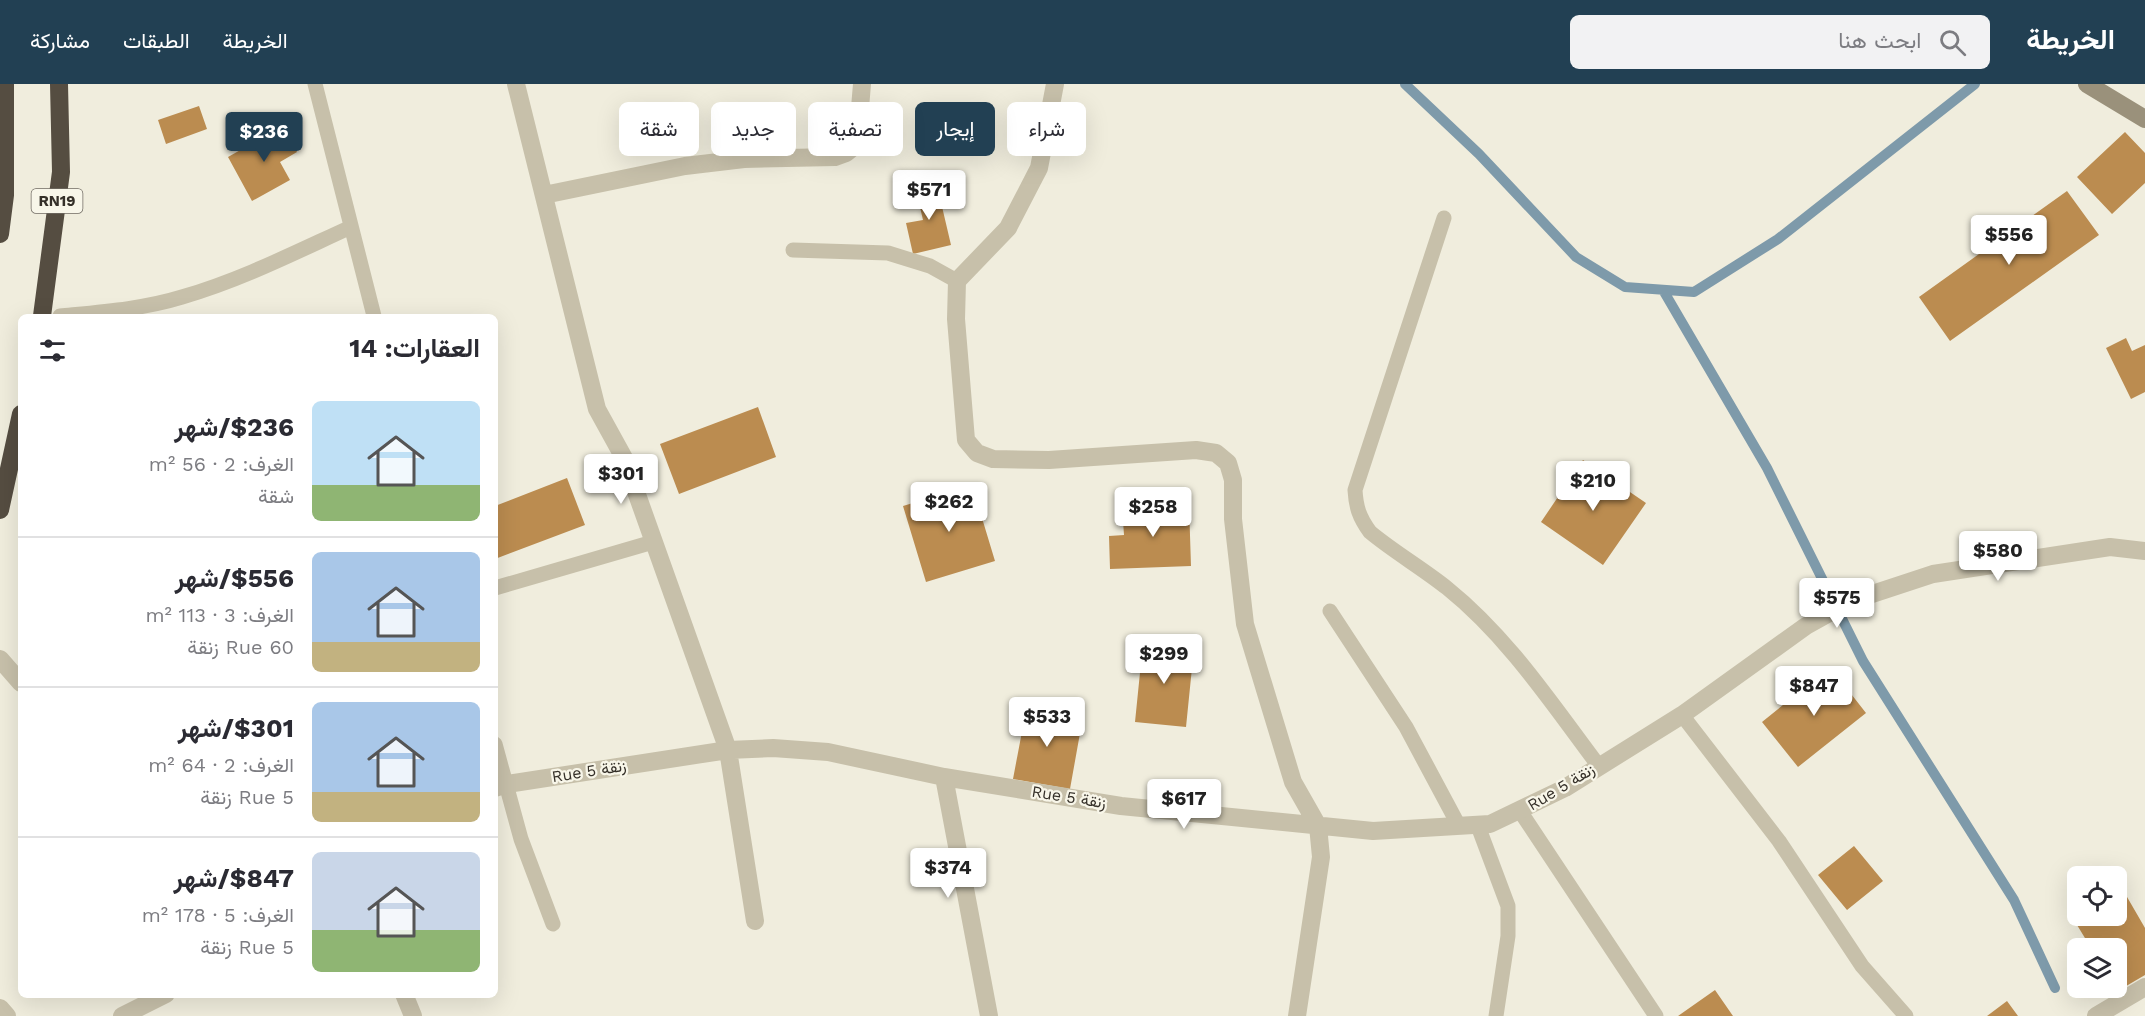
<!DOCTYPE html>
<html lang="ar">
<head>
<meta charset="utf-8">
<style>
	body { margin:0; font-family:"Work Sans",Vazirmatn,sans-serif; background:#f2f2f3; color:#2b2b33; direction:rtl; height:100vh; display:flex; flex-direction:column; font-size:22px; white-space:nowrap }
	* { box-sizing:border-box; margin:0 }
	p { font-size:20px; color:#7c7c81 }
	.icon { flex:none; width:33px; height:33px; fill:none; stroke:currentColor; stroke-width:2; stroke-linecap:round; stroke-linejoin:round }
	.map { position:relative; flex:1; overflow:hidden; direction:ltr }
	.sheet { position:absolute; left:18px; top:230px; width:480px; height:684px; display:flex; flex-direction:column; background:#fff; border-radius:9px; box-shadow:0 6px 24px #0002; direction:rtl }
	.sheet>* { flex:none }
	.banner { position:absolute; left:516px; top:18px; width:570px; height:54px; direction:rtl; display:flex; gap:12px }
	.fabs { position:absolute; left:2067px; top:782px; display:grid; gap:12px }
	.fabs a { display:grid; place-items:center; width:60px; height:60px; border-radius:9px; background:#fff; box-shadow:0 6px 24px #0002; font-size:30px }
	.price { position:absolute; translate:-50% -51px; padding:0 14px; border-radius:6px; background:#fff; color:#222; font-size:20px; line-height:39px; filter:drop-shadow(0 2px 3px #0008) }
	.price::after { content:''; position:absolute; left:50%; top:36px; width:18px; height:14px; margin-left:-9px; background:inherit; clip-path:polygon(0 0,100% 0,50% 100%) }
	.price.active { background:#224053; color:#fff }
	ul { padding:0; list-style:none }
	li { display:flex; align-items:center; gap:18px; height:150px; padding:0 18px }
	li+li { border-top:2px solid #e1e1e2 }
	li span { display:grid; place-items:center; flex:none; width:168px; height:120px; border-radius:9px; color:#555 }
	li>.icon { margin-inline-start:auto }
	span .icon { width:72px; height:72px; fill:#fffc; stroke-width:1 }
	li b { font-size:26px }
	h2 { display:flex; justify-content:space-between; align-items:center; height:72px; padding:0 18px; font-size:26px }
	.chip { padding:0 21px; border-radius:9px; background:#fff; box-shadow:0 6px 24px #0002; font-size:21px; line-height:54px }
	.chip.active { background:#224053; color:#fff }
	header { display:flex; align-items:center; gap:36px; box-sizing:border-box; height:84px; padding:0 30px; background:#224053; color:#fff }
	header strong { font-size:28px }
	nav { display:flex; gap:33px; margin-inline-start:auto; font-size:21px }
	.search { width:420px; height:54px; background:#f2f2f3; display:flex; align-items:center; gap:15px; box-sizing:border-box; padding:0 21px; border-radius:9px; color:#7c7c81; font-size:22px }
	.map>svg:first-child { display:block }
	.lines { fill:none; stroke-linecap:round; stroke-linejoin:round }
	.stream { stroke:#7e9aaa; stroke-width:10 }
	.building { fill:#bb8c50 }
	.lane { stroke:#c7c0aa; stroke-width:15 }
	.street { stroke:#c7c0aa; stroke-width:18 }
	.secondary { stroke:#9a917b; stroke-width:18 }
	.highway { stroke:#554d41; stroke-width:18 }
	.labels { text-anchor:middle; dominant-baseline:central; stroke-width:4.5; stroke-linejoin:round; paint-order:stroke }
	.shield { fill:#f8f6e9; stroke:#706b63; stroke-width:1.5 }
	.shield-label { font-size:15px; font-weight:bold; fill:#353029 }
	.street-label { font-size:16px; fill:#353029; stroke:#f8f6e9 }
</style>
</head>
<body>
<header>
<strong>الخريطة</strong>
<div class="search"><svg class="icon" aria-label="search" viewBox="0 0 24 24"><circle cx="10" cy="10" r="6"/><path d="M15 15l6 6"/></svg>ابحث هنا</div>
<nav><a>الخريطة</a><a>الطبقات</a><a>مشاركة</a></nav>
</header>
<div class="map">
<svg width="2145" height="932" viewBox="0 0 2145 932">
	<rect width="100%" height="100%" fill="#f0eddd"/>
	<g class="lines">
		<!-- stream -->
		<path class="stream" d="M1405,0L1479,70L1576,173L1625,203L1694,208L1778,155L1975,0
			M1663,206L1767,384L1863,577L2014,816L2055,904"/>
	</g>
	<!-- building -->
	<path class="building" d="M199,22L207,45L166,60L158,36Z
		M283,42L297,68L280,78L290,96L252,117L228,73Z
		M2125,48L2145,69V99L2112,130L2077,93Z
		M936,97L951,161L913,170L906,139L923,136L915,102Z
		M2067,107L2099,151L1950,257L1919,213Z
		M2126,254L2132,267L2145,261V308L2131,315L2106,264Z
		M758,323L776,373L679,410L660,360Z
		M1583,376L1646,419L1603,481L1541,438Z
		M567,394L585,441L495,475V422Z
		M972,401L995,477L926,498L903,422Z
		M1189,420L1191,482L1110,485L1109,452L1124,451L1122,422Z
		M1143,559L1194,564L1186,643L1135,638Z
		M1830,583L1866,629L1798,683L1762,638Z
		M1027,621L1062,627L1060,635L1082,638L1070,705L1013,695Z
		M1854,762L1883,797L1847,826L1818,791Z
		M2123,806L2145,844V891L2116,908L2114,903H2116V864H2091L2074,836L2082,831H2116V810Z
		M1715,906L1733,932H1678Z
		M2007,917L2018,932H1987Z"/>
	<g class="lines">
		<!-- lane -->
		<path class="lane" d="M315,0L374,232
			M1444,134L1355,406C1356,423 1359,433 1370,448C1394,468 1422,484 1447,504C1508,553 1552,620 1598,681
			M793,166L888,169L930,182L957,197
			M60,232C101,228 143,225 182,213C241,196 296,168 351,143
			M495,504L653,458
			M1330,527L1406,643L1459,742
			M1682,631L1779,757L1862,882L1906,932
			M495,660L521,755L553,840
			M1520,727L1656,932
			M1478,742L1508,822V852L1496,932"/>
		<!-- street -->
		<path class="street" d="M516,0L597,325L624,374L728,666L755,837
			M1055,0L1039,84L1008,144L957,197L956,235L966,356L977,369L993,375L1049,376L1196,366L1216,369L1228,379L1233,396V435L1245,540L1293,698L1318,742L1321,773L1297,932
			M544,111L685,82L744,75L835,73L846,69L857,60L862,0
			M0,575L21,599
			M944,693L989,932
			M495,704L507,700L728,666L773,664L828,668L944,693L1121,722L1373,747L1490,740L1565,704L1682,631L1806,542L1851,517L1933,490L2110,463L2145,467
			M404,910L413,932
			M0,924L7,932
			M122,932L166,910
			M2096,932L2145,903"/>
		<!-- secondary -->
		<path class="secondary" d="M2087,0L2145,35"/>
		<!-- highway -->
		<path class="highway" d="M0,150L5,111V0
			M42,232L61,88L59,0
			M0,426L21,330"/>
	</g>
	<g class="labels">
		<!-- shield labels -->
		<rect class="shield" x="31.5" y="105" width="51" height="24" rx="4.5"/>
		<g class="shield-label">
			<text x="57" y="117">RN19</text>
		</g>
		<!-- street labels -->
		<g class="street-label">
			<text transform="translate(589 687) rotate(-9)">Rue 5 زنقة</text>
			<text transform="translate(1561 703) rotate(-31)">Rue 5 زنقة</text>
			<text transform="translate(1069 713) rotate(9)">Rue 5 زنقة</text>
		</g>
	</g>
</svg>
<div class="fabs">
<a><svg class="icon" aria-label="locate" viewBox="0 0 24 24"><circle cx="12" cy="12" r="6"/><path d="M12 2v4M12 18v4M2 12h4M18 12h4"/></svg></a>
<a><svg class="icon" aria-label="layers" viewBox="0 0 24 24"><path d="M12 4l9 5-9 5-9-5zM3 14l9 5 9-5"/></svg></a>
</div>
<b class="price active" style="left:264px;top:79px">$236</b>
<b class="price" style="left:929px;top:137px">$571</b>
<b class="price" style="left:2009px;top:182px">$556</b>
<b class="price" style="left:621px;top:421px">$301</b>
<b class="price" style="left:1593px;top:428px">$210</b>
<b class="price" style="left:949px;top:449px">$262</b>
<b class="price" style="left:1153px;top:454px">$258</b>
<b class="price" style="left:1998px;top:498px">$580</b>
<b class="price" style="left:1837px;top:545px">$575</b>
<b class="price" style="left:1164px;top:601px">$299</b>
<b class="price" style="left:1814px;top:633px">$847</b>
<b class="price" style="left:1047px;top:664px">$533</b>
<b class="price" style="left:1184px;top:746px">$617</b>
<b class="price" style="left:948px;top:815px">$374</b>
<div class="banner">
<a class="chip">شراء</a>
<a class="chip active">إيجار</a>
<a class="chip">تصفية</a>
<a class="chip">جديد</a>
<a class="chip">شقة</a>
</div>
<section class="sheet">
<h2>العقارات: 14<svg class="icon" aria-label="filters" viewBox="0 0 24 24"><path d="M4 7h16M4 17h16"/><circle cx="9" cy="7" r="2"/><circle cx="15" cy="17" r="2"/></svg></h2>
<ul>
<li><span style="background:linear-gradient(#bfe0f5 70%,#8fb573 0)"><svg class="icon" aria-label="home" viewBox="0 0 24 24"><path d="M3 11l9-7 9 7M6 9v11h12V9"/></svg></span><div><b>$236/شهر</b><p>الغرف: 2 · 56 m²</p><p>شقة</p></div></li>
<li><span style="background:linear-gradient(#a9c7e8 75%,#c2b280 0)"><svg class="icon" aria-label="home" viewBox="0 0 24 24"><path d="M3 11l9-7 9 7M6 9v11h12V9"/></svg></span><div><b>$556/شهر</b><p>الغرف: 3 · 113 m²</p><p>Rue 60 زنقة</p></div></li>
<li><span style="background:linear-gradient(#a9c7e8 75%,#c2b280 0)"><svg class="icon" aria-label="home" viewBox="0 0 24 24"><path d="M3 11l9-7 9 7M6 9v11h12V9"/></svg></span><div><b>$301/شهر</b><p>الغرف: 2 · 64 m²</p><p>Rue 5 زنقة</p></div></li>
<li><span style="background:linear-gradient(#c9d6e8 65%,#8fb573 0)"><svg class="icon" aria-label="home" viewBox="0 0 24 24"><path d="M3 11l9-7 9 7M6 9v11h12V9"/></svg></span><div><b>$847/شهر</b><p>الغرف: 5 · 178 m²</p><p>Rue 5 زنقة</p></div></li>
</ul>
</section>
</div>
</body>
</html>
